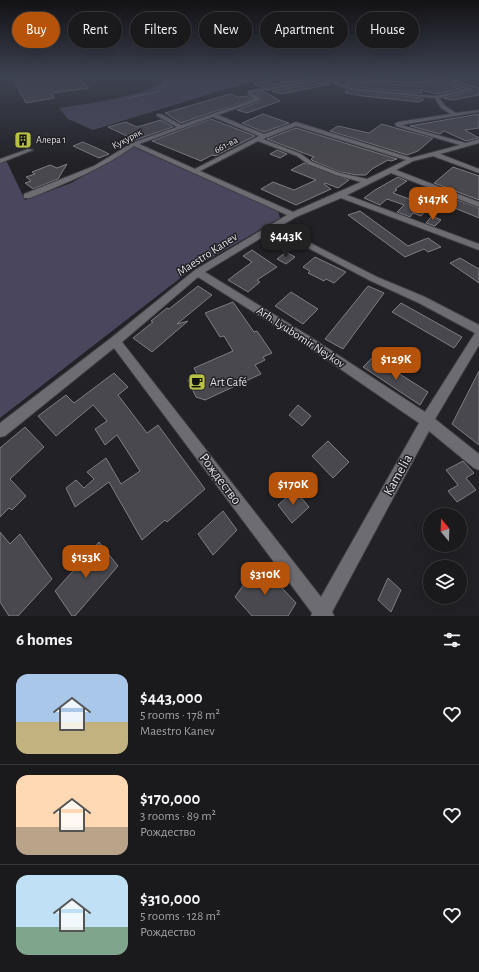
<!DOCTYPE html>
<html lang="en">
<head>
<meta charset="utf-8">
<style>
	body { margin:0; font-family:"Alegreya Sans",sans-serif; background:#232225; color:#f1f3f6; height:100vh; display:flex; flex-direction:column; font-size:15px; white-space:nowrap }
	* { box-sizing:border-box; margin:0 }
	p { font-size:13px; color:#9fa0a3 }
	.icon { flex:none; width:22px; height:22px; fill:none; stroke:currentColor; stroke-width:2; stroke-linecap:round; stroke-linejoin:round }
	.map { position:relative; height:616px; overflow:hidden }
	.drawer { display:flex; flex-direction:column; background:#1a191c; flex:1 }
	.drawer>* { flex:none }
	.top-card { position:absolute; left:12px; top:12px; width:455px; height:36px; display:flex; gap:8px }
	.needle { width:26px; rotate:341deg }
	.fabs { position:absolute; left:423px; top:508px; display:grid; gap:8px }
	.fabs a { display:grid; place-items:center; width:44px; height:44px; border-radius:50%; background:#1a191c; box-shadow:0 4px 16px #0002,0 0 0 1px #38383b; font-size:20px }
	.price { position:absolute; translate:-50% -34px; padding:0 9px; border-radius:8px; background:#b45309; color:#fff; font-size:13px; line-height:26px; filter:drop-shadow(0 1px 2px #0008) }
	.price::after { content:''; position:absolute; left:50%; top:24px; width:12px; height:9px; margin-left:-6px; background:inherit; clip-path:polygon(0 0,100% 0,50% 100%) }
	.price.active { background:#222; color:#fff }
	ul { padding:0; list-style:none }
	li { display:flex; align-items:center; gap:12px; height:100px; padding:0 16px }
	li+li { border-top:1px solid #38383b }
	li span { display:grid; place-items:center; flex:none; width:112px; height:80px; border-radius:12px; color:#555 }
	li>.icon { margin-inline-start:auto }
	span .icon { width:48px; height:48px; fill:#fffc; stroke-width:1 }
	li b { font-size:17px }
	h2 { display:flex; justify-content:space-between; align-items:center; height:48px; padding:0 16px; font-size:17px }
	.pill { padding:0 14px; border-radius:18px; background:#1a191c; box-shadow:0 4px 16px #0002,0 0 0 1px #38383b; font-size:14px; line-height:36px }
	.pill.active { background:#b45309; color:#fff }
	.map>svg:first-child { display:block }
	.green { fill:#4a465d }
	.lines { fill:none; stroke-linecap:round; stroke-linejoin:round }
	.stream { stroke:#6b667f; stroke-width:1.5 }
	.building { fill:#49484e; stroke:#7e7d83 }
	.minor-casing { stroke:#3e3e42; stroke-width:2 }
	.minor { fill:#6d6c73; fill-rule:evenodd }
	.labels { text-anchor:middle; dominant-baseline:central; stroke-width:3; stroke-linejoin:round; paint-order:stroke }
	.far-street-label { font-size:10px; fill:#dfdfe3; stroke:#222126 }
	.far-poi-label { font-size:10px; fill:#dfdfe3; stroke:#222126; text-anchor:start }
	.street-label { font-size:12px; fill:#dfdfe3; stroke:#222126 }
	.poi-label { font-size:12px; fill:#dfdfe3; stroke:#222126; text-anchor:start }
	.near-street-label { font-size:14px; fill:#dfdfe3; stroke:#222126 }
</style>
</head>
<body>
<div class="map">
<svg width="479" height="616" viewBox="0 0 479 616">
	<rect width="100%" height="100%" fill="#222126"/>
	<!-- green -->
	<path class="green" d="M160,76H275L226,89L93,130L68,119L59,108C78,105 157,95 164,79Z
		M134,147L278,211L280,218L192,269L0,418V162L6,160L25,200L71,183Z"/>
	<g class="lines">
		<!-- stream -->
		<path class="stream" d="M129,98L159,91L170,78L169,76"/>
	</g>
	<!-- building -->
	<path class="building" d="M26,76H78L89,88L52,93L54,98L26,103L15,82Z
		M288,76L320,77L262,87L254,84Z
		M454,80L479,88V95L452,100L443,98L474,90L473,88L450,81Z
		M347,81L420,86L438,82L460,89L436,94L421,90L422,93L351,87L346,84Z
		M325,82L331,84L281,94L272,91Z
		M345,90L423,98V100L419,102L363,96L346,93Z
		M265,92L280,101L247,113L237,110L260,101L261,97L256,94Z
		M230,94L238,97L247,96L251,99L181,123L165,113Z
		M263,114L289,123L264,132L242,123Z
		M479,114V128L465,130L479,138L466,141L444,131L440,134L410,126Z
		M211,119L255,136L215,156L212,155L201,161L152,141Z
		M161,120L173,127L135,140L108,127L126,122L137,127Z
		M382,124L399,129L433,138L418,151L407,155L330,131L338,126L369,133Z
		M296,128L397,159L391,161L388,160L372,169L366,175H357L340,172L313,161L311,159L314,157L267,139Z
		M83,142L101,150L109,154L99,158L73,146Z
		M277,150L287,154L280,158L270,154Z
		M304,163L349,180L338,188L325,183L324,184L331,189L296,205L261,189L273,182L294,190L316,180L291,170Z
		M67,164L58,179L33,189L25,183L31,181L26,177L35,174L32,172L50,165L57,168Z
		M453,167L479,176V200L434,183Z
		M398,177L407,181L395,189L397,190L393,193L412,200L428,189L479,208V218L435,200L421,216L413,213L410,217L397,212L404,205L387,199L380,205L364,198L375,190Z
		M360,211L408,246L428,238L441,247L428,252L424,249L405,257L348,215Z
		M432,216L441,220L435,226L426,223Z
		M252,250L277,267L257,280L260,282L248,292L228,280L252,262L243,256Z
		M286,252L295,257L286,264L277,259Z
		M315,257L346,272L334,283L326,279L324,281L308,273L310,271L303,267Z
		M460,258L479,269V283L450,263Z
		M198,286L212,295L177,324L188,321L152,352L133,338L153,322L151,321L167,308L169,309Z
		M368,286L384,293L343,349L325,339Z
		M291,292L318,309L303,324L275,306Z
		M233,302L254,332L257,331L272,353L263,357L265,360L255,365L261,374L205,400L196,397L188,380L198,376L194,368L233,351L224,336L220,337L205,313Z
		M401,303L462,337L454,348L392,312Z
		M373,357L428,392L420,405L363,367Z
		M479,371V445L452,424Z
		M114,373L128,387L118,395L147,433L158,425L205,489L167,522L165,520L142,540L109,482L75,507L66,488L76,480L84,488L94,479L87,472L106,458L121,484L140,471L117,435L105,445L95,429L107,421L93,405L56,436L38,416L66,395L74,403Z
		M298,405L311,416L302,426L289,415Z
		M25,427L44,447L10,479L26,496L12,510L9,508L0,517V448Z
		M328,441L349,462L333,478L312,456Z
		M463,461L474,473L466,478L476,490L457,502L448,491L458,485L446,470Z
		M295,490L309,507L292,523L278,505Z
		M223,511L237,530L213,555L198,534Z
		M0,532L10,544L20,534L52,579L18,616H9L0,602Z
		M99,542L118,566L75,616H72L55,591Z
		M259,563L296,603L288,616H252L235,597Z
		M388,578L401,590L391,612L378,600Z"/>
	<g class="lines">
		<!-- minor casing -->
		<g class="minor-casing">
			<path id="minor" d="M446,76H456L441,80L473,89L439,98L445,106L456,113L479,110V112L401,125L466,143L479,139V143L440,154L479,169V173L433,156L413,161L396,170L479,202V207L391,173L347,195L479,244V250L341,198L296,217L279,227L377,277L425,297L479,325V345L435,419L479,454V470L474,468L429,431L332,612L334,616H311L312,613L114,348L5,436L0,437V423L111,338L195,270L287,215L134,146C102,169 66,183 30,198H24V194L94,166L132,143L177,127L157,116V114H161L181,125L254,99L248,95V91L329,77L418,82ZM330,79L418,84L441,80L440,82L466,89L436,96L351,88ZM325,80L350,90L435,98L441,108L451,114L398,122L395,124L396,126L460,145L411,158L296,122L264,134L218,115L260,100V98L252,93ZM213,117L259,136L195,169L139,144ZM296,126L406,160L367,179L340,173L312,162L301,154L263,139ZM258,141L297,156L308,164L336,175L361,182L293,212L200,171ZM274,230L371,281L419,303L475,333L425,412L309,336L205,272ZM198,277L301,342L419,423L321,597L122,342Z
				M28,149L33,150L0,163V159Z"/>
		</g>
		<!-- minor -->
		<use href="#minor" class="minor"/>
	</g>
	<!-- sky -->
	<linearGradient id="sky" x2="0" y2="1"><stop stop-color="#131215"/><stop offset="0.47" stop-color="#3e4352"/><stop offset="1" stop-color="#3e4352" stop-opacity="0"/></linearGradient>
	<rect width="479" height="163" fill="url(#sky)"/>
	<!-- icons -->
	<defs>
		<g id="building-square" transform="scale(0.9)"><rect x="-9" y="-9" width="18" height="18" rx="4" fill="#b9c046" stroke="#222126"/><path d="M-4-6H4V6H1V3H-1V6H-4ZM-2.5-4.3h1.7v1.8h-1.7ZM.8-4.3h1.7v1.8H.8ZM-2.5-1h1.7V.8h-1.7ZM.8-1h1.7V.8H.8Z" fill="#111"/></g>
		<g id="cafe-square" transform="scale(0.9)"><rect x="-9" y="-9" width="18" height="18" rx="4" fill="#b9c046" stroke="#222126"/><path d="M-5.5-4.5H6V0H3Q3 3.5 0 3.5H-2.5Q-5.5 3.5-5.5 0ZM3-3.2v2h1.7v-2ZM-6 4.5H4V6H-6Z" fill="#111"/></g>
	</defs>
	<g fill-rule="evenodd">
		<use href="#building-square" x="23" y="140"/>
		<use href="#cafe-square" x="197" y="382"/>
	</g>
	<g class="labels">
		<!-- far-street labels -->
		<g class="far-street-label">
			<text transform="translate(127 139) rotate(-28)">Кукуряк</text>
			<text transform="translate(226 145) rotate(-27)">661-ва</text>
		</g>
		<!-- far-poi labels -->
		<g class="far-poi-label">
			<text x="36" y="140">Алера 1</text>
		</g>
		<!-- street labels -->
		<g class="street-label">
			<text transform="translate(207 254) rotate(-33)">Maestro Kanev</text>
			<text transform="translate(301 337) rotate(33)">Arh. Lyubomir Neykov</text>
		</g>
		<!-- poi labels -->
		<g class="poi-label">
			<text x="210" y="382">Art Café</text>
		</g>
		<!-- near-street labels -->
		<g class="near-street-label">
			<text transform="translate(398 475) rotate(-61)">Kamelia</text>
			<text transform="translate(220 479) rotate(53)">Рождество</text>
		</g>
	</g>
</svg>
<div class="fabs">
<a><svg class="needle" viewBox="-14 -14 28 28"><path d="M0-13l5 13h-10z" fill="#e53935"/><path d="M0 13l5-13h-10z" fill="#9fa0a3"/></svg></a>
<a><svg class="icon" aria-label="layers" viewBox="0 0 24 24"><path d="M12 4l9 5-9 5-9-5zM3 14l9 5 9-5"/></svg></a>
</div>
<b class="price" style="left:433px;top:221px">$147K</b>
<b class="price active" style="left:286px;top:258px">$443K</b>
<b class="price" style="left:396px;top:381px">$129K</b>
<b class="price" style="left:293px;top:506px">$170K</b>
<b class="price" style="left:86px;top:579px">$153K</b>
<b class="price" style="left:265px;top:596px">$310K</b>
<div class="top-card">
<a class="pill active">Buy</a>
<a class="pill">Rent</a>
<a class="pill">Filters</a>
<a class="pill">New</a>
<a class="pill">Apartment</a>
<a class="pill">House</a>
</div>
</div>
<section class="drawer">
<h2>6 homes<svg class="icon" aria-label="filters" viewBox="0 0 24 24"><path d="M4 7h16M4 17h16"/><circle cx="9" cy="7" r="2"/><circle cx="15" cy="17" r="2"/></svg></h2>
<ul>
<li><span style="background:linear-gradient(#a9c7e8 60%,#c2b280 0)"><svg class="icon" aria-label="home" viewBox="0 0 24 24"><path d="M3 11l9-7 9 7M6 9v11h12V9"/></svg></span><div><b>$443,000</b><p>5 rooms · 178 m²</p><p>Maestro Kanev</p></div><svg class="icon" aria-label="heart" viewBox="0 0 24 24"><path d="M12 20l-8-8c-3-5 5-10 8-4 3-6 11-1 8 4z"/></svg></li>
<li><span style="background:linear-gradient(#ffd9b3 65%,#b9a48a 0)"><svg class="icon" aria-label="home" viewBox="0 0 24 24"><path d="M3 11l9-7 9 7M6 9v11h12V9"/></svg></span><div><b>$170,000</b><p>3 rooms · 89 m²</p><p>Рождество</p></div><svg class="icon" aria-label="heart" viewBox="0 0 24 24"><path d="M12 20l-8-8c-3-5 5-10 8-4 3-6 11-1 8 4z"/></svg></li>
<li><span style="background:linear-gradient(#bfe0f5 65%,#7fa58c 0)"><svg class="icon" aria-label="home" viewBox="0 0 24 24"><path d="M3 11l9-7 9 7M6 9v11h12V9"/></svg></span><div><b>$310,000</b><p>5 rooms · 128 m²</p><p>Рождество</p></div><svg class="icon" aria-label="heart" viewBox="0 0 24 24"><path d="M12 20l-8-8c-3-5 5-10 8-4 3-6 11-1 8 4z"/></svg></li>
</ul>
</section>
</body>
</html>
